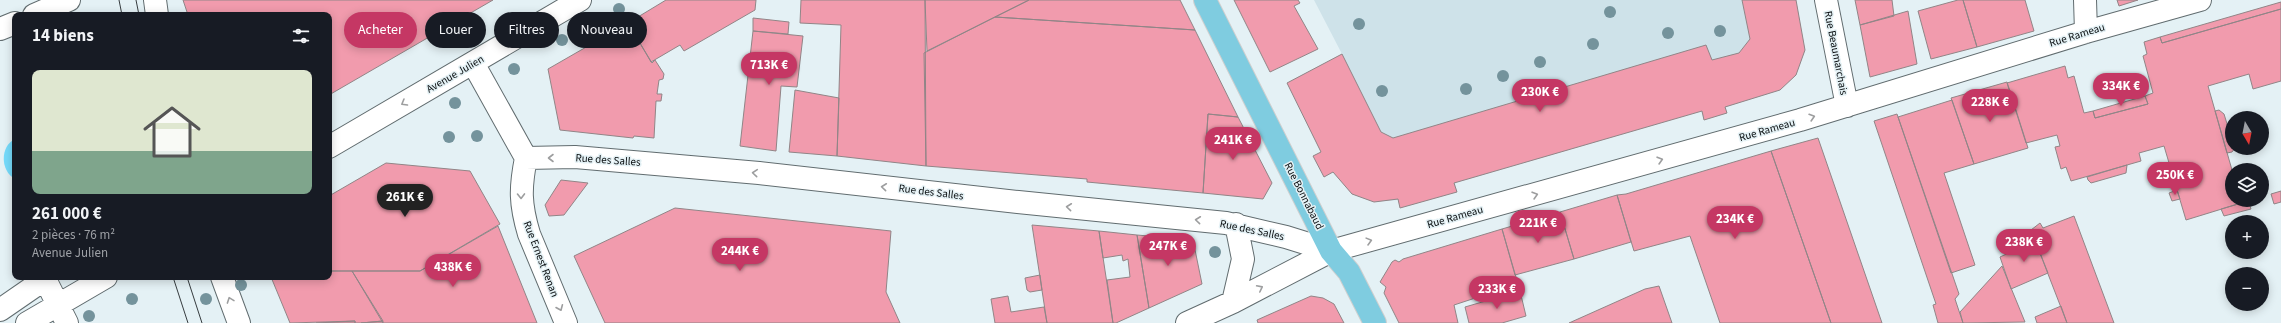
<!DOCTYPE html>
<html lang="fr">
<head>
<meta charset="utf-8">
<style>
	body { margin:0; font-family:"Source Sans 3",sans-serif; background:#20242c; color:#f1f3f6; height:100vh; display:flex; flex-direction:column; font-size:15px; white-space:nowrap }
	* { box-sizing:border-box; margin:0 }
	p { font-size:13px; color:#9ea1a6 }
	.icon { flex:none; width:22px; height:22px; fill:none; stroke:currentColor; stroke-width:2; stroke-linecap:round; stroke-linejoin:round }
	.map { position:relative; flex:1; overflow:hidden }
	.drawer { position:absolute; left:12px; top:12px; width:320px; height:268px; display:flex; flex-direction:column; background:#171b24; border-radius:8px; box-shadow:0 2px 10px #0003 }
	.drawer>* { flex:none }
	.top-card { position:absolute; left:344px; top:12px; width:380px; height:36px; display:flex; gap:8px }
	.needle { width:26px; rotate:170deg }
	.fabs { position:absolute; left:2225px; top:111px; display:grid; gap:8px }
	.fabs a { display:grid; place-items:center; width:44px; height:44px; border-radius:50%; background:#171b24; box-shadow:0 2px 10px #0003; font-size:20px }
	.price { position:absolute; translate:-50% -34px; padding:0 9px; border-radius:14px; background:#c53764; color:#fff; font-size:13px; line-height:26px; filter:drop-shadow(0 1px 2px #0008) }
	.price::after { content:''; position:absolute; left:50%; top:24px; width:12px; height:9px; margin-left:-6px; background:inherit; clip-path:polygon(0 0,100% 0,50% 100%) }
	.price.selected { background:#222; color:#fff }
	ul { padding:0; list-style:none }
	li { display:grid; align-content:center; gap:8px; height:212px; padding:0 20px }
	li span { display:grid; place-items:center; height:124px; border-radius:8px; color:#555 }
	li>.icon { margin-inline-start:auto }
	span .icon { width:72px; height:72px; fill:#fffc; stroke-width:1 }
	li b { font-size:17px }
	h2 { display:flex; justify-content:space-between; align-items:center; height:48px; padding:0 20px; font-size:17px }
	.tag { padding:0 14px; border-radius:18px; background:#171b24; box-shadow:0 2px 10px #0003; font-size:14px; line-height:36px }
	.tag.selected { background:#c53764; color:#fff }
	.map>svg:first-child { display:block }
	.built { fill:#cee2e9 }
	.water { fill:#75dbfb }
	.building { fill:#f19bad; stroke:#918587 }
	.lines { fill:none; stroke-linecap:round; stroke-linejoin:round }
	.minor-casing { stroke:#616c6f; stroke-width:24 }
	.major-casing { stroke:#cecfcf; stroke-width:24 }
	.minor { stroke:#fff; stroke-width:22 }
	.major { stroke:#7fcce0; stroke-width:22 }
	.tram { stroke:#363c3f; stroke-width:1 }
	.tree { fill:#74939c }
	.oneway { stroke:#9d9e9f }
	.labels { text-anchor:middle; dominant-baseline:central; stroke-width:3; stroke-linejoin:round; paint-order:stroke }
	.street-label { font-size:11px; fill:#090d0f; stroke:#e4f1f5 }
</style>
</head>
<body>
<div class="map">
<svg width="2281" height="323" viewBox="0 0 2281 323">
	<rect width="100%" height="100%" fill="#e4f1f5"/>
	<!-- built -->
	<path class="built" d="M1314,0H1796L1805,50L1796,75L1784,86L1774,92L1726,107L1727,113L1704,120L1701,111L1455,183L1457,192L1400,208L1398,200L1374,202L1352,194L1333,172L1324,177L1321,152L1287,83L1342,54Z"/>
	<!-- water -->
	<path class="water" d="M15,139V179C0,171 0,146 15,139Z"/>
	<!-- building -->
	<path class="building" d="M183,0H493L329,95V15H188Z
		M666,0H756L755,10L684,51L680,45L651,62L628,23Z
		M801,0H925L926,166L837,156L841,25L800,23Z
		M925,0H1029L927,51Z
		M1029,0H1180L1195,30L995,17Z
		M1234,0H1298L1300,3L1294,6L1318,49L1270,72Z
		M1742,0H1796L1805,50L1796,75L1780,90L1725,107L1727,113L1704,120L1702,111L1454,183L1457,192L1400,208L1398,199L1374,202L1352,194L1333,172L1324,177L1313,156L1321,152L1287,83L1342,54L1381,132L1393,138L1706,45L1712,60L1739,53L1750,39Z
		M1855,0H1892L1894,16L1860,25Z
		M1958,0H1963L1977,47L1931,59L1918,11Z
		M1963,0H2025L2034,31L1977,47Z
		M2117,0H2138L2119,6Z
		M2281,2V9L2162,43L2160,37Z
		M2281,9V81L2253,89L2249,74L2208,86L2232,170L2229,173L2232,183V200H2237L2238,204L2186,220L2164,146L2139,153L2141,161L2071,181L2066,167L2061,169L2055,147L2060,146L2057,135L2026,143L2007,83L2065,66L2068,78L2074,76L2084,113L2093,111L2095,118L2148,104L2145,96L2153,93L2143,56L2147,54L2144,42L2160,37L2162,43Z
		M1908,11L1917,64L1870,77L1860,25Z
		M995,17L1195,30L1238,117L1208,114L1203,193L1087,182V179L926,166L924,53Z
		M753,18L789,22L788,34L753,31Z
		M628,23L652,63L655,60L664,74L663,79L659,80L657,94H662L661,101H656L654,138L634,136L633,138L560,130L548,69Z
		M753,31L803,36L797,87L781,86L776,151L740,146Z
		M2007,82L2028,148L1974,164L1951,98Z
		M795,90L839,98L837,156L789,152Z
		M2145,96L2148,104L2095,118L2093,111Z
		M1952,100L1974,164L1944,173L1975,265L1951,273L1898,117Z
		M2219,110L2224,114L2232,140V148H2235L2232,152L2227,153L2215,111Z
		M1208,114L1238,117L1272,183L1263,199L1203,193Z
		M1897,114L1959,294L1955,299L1963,323H1938L1933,305L1936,304L1874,121Z
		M1818,138L1882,323H1831L1771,151Z
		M1771,151L1831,323H1720L1690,236L1634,251L1617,195L1626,194Z
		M386,163L470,171L500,224L420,271H329V196Z
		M2127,165L2126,173L2091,183L2088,180L2087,177Z
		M561,180L588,183L564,215L549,216L545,205Z
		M2177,190L2180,199L2172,201L2169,193Z
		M2281,191V202L2274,204L2271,194Z
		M1617,195L1631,242L1574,259L1560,212Z
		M2237,200H2248L2251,209L2224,216L2221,209L2238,204Z
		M675,208L891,231L886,292L900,323H605L574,256Z
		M1560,212L1574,259L1515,275L1502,229Z
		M2074,216L2114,323H2067L2031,230L2040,223L2043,228Z
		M1032,225L1099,231L1113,323H1047Z
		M498,226L537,323H383L352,271H420Z
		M1502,229L1518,284L1454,305L1458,323H1399L1384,293L1386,287L1380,282L1392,262L1395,260L1399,262L1403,259Z
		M2031,230L2048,273L2011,289L2000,257L2028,244L2025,235Z
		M1099,231L1137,235L1149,308L1116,323H1113L1107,280L1130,277L1128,259L1123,261L1122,255L1103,258Z
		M1137,235L1193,240L1202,284L1149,308Z
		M2002,266L2025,322L1963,323L1960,312Z
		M329,271H352L383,321L361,323H355V321L290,323L271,277H329Z
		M1040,275L1042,290L1030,292L1027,290L1025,278Z
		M1659,286L1672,323H1569L1645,289Z
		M1520,291L1526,316L1502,323H1469L1465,307Z
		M1008,296L1011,312L1044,307L1047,323H995L991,299Z
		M1311,296L1323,298L1334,304L1344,323H1258L1257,320Z
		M2061,306L2067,323H2037L2035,317Z
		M355,321V323H316Z
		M383,321V323H361Z"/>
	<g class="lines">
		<!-- minor casing -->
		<g class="minor-casing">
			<path id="minor" d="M155,0L157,15
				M1826,0L1847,106
				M2085,0L2086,32
				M34,15L69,0
				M0,29L15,23
				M473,63L526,158C520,188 520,204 529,234L566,323
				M329,147L580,0
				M526,158L575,157L759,173L1018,202L1226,223L1286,237L1331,251
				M222,277L239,323
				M1233,302L1243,259L1236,224
				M0,310L45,279L67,323
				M27,323L106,277
				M1187,323L1233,302L1331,251L1800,120L2086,32L2200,0"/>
		</g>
		<!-- major casing -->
		<g class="major-casing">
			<path id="major" d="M1205,0L1331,251L1349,272L1375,323"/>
		</g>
		<!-- minor -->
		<use href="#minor" class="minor"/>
		<!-- major -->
		<use href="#major" class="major"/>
		<!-- tram -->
		<path class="tram" d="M119,0L122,15
			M136,0L139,15
			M173,277L188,323
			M187,277L202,323"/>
	</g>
	<!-- trees -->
	<g class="tree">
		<circle cx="619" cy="9" r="6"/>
		<circle cx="1610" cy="12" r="6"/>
		<circle cx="1359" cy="24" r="6"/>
		<circle cx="1720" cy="31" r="6"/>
		<circle cx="1668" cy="33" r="6"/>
		<circle cx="562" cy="40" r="6"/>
		<circle cx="1593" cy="44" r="6"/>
		<circle cx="1540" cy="62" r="6"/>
		<circle cx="514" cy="69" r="6"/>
		<circle cx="1503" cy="76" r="6"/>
		<circle cx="1466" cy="89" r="6"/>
		<circle cx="1382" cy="91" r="6"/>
		<circle cx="455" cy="103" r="6"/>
		<circle cx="477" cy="136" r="6"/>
		<circle cx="449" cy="137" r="6"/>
		<circle cx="1215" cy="252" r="6"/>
		<circle cx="241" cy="285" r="6"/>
		<circle cx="132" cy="299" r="6"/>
		<circle cx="206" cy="299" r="6"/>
		<circle cx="89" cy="316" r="6"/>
	</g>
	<!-- one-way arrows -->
	<defs><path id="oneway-chevron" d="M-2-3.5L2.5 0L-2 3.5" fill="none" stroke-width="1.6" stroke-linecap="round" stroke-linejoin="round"/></defs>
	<g class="oneway">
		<use href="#oneway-chevron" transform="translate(404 103) rotate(150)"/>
		<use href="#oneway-chevron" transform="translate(1812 117) rotate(-17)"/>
		<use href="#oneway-chevron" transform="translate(551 158) rotate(-180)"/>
		<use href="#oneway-chevron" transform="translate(1660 160) rotate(-16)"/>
		<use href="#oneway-chevron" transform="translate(755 173) rotate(-175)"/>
		<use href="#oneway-chevron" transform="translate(884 187) rotate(-174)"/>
		<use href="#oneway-chevron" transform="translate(1535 195) rotate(-16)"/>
		<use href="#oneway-chevron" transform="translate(521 196) rotate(89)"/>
		<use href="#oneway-chevron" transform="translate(1069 207) rotate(-174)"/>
		<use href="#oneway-chevron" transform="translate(1198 220) rotate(-174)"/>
		<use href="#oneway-chevron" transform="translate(1369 241) rotate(-15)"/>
		<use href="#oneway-chevron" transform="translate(1260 288) rotate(-27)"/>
		<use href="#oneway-chevron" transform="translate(230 300) rotate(-110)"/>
		<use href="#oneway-chevron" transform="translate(560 308) rotate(67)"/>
	</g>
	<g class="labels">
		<!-- street labels -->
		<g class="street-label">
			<text transform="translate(2077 35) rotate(-17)">Rue Rameau</text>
			<text transform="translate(1836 53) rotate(79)">Rue Beaumarchais</text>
			<text transform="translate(455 74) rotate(-30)">Avenue Julien</text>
			<text transform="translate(1767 130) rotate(-16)">Rue Rameau</text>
			<text transform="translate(608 160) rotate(4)">Rue des Salles</text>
			<text transform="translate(931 192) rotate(7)">Rue des Salles</text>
			<text transform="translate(1304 196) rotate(63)">Rue Bonnabaud</text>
			<text transform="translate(1455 217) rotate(-16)">Rue Rameau</text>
			<text transform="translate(1252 230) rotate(12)">Rue des Salles</text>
			<text transform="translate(541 259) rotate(69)">Rue Ernest Renan</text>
		</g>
	</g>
</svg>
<div class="fabs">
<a><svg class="needle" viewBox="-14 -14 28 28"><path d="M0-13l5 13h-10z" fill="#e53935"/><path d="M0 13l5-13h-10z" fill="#9ea1a6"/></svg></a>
<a><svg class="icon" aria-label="layers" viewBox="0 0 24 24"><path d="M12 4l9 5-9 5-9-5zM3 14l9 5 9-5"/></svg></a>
<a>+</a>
<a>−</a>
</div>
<b class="price" style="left:769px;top:86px">713K €</b>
<b class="price" style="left:2121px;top:107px">334K €</b>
<b class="price" style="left:1540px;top:113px">230K €</b>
<b class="price" style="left:1990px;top:123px">228K €</b>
<b class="price" style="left:1233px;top:161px">241K €</b>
<b class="price" style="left:2175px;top:196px">250K €</b>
<b class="price selected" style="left:405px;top:218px">261K €</b>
<b class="price" style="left:1735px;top:240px">234K €</b>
<b class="price" style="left:1538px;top:244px">221K €</b>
<b class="price" style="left:2024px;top:263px">238K €</b>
<b class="price" style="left:1168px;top:267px">247K €</b>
<b class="price" style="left:740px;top:272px">244K €</b>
<b class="price" style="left:453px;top:288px">438K €</b>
<b class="price" style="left:1497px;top:310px">233K €</b>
<div class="top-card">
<a class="tag selected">Acheter</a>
<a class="tag">Louer</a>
<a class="tag">Filtres</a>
<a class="tag">Nouveau</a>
</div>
<section class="drawer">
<h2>14 biens<svg class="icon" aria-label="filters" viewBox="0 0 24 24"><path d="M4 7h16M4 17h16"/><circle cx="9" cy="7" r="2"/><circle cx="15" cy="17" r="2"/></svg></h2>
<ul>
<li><span style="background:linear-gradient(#dfe7d0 65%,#7fa58c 0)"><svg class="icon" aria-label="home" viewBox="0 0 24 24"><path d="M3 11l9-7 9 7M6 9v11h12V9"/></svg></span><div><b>261 000 €</b><p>2 pièces · 76 m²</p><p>Avenue Julien</p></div></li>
</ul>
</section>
</div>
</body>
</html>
